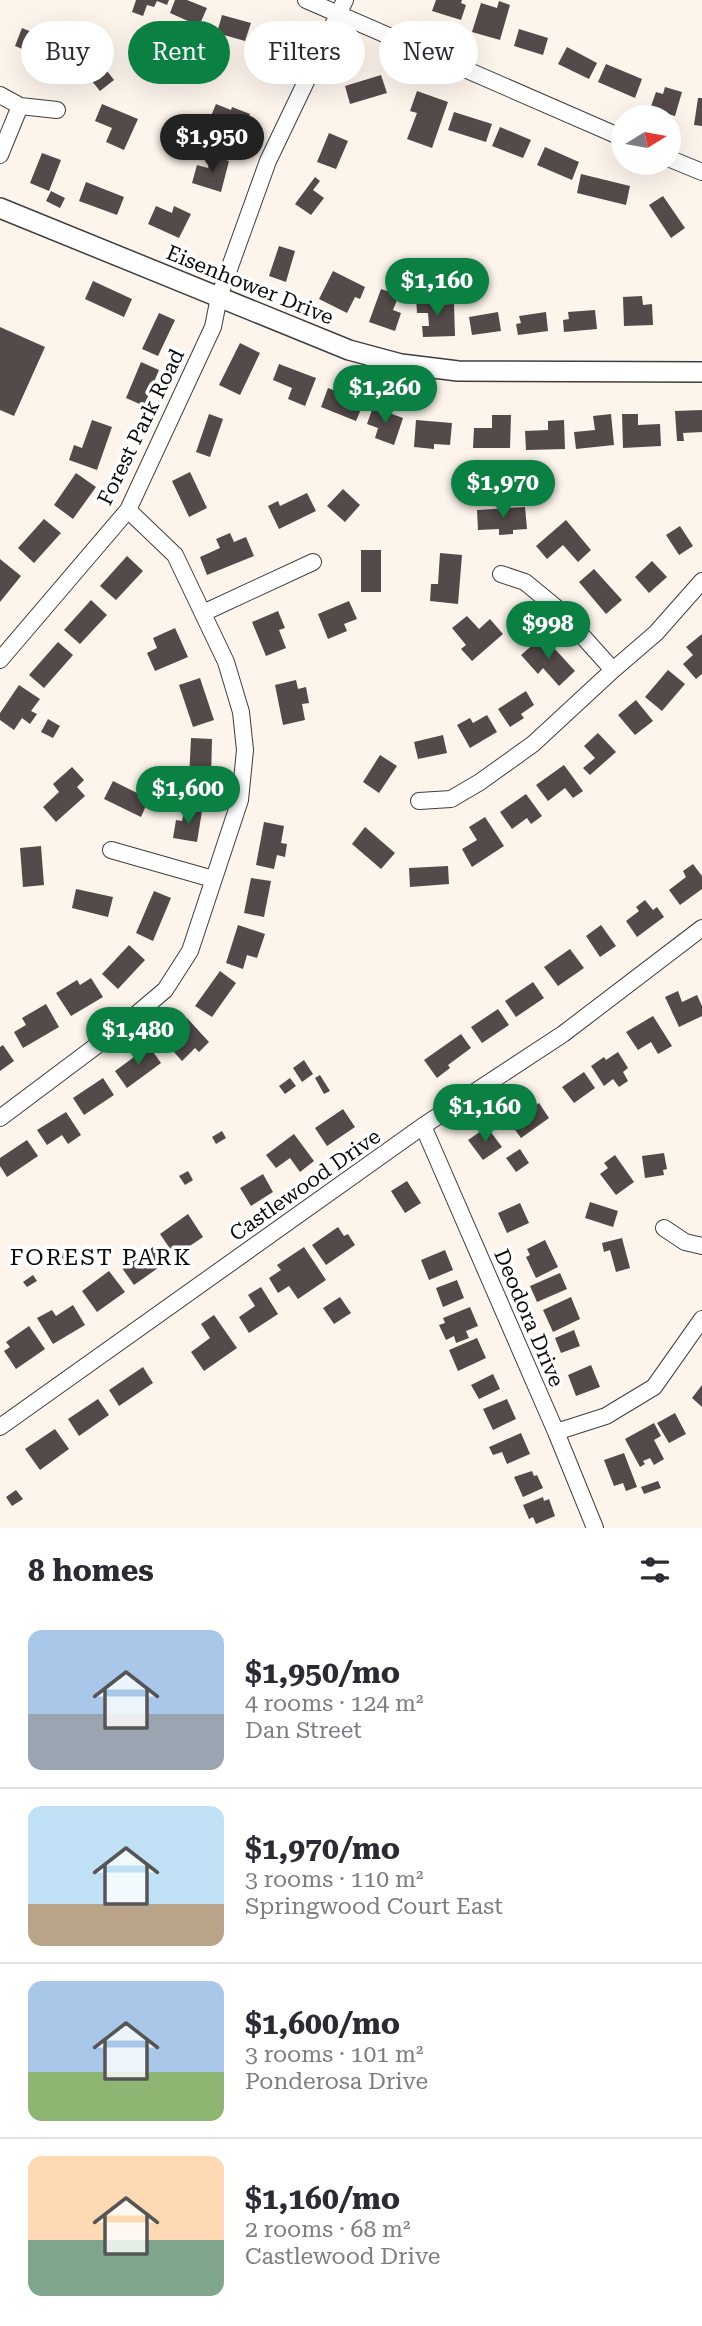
<!DOCTYPE html>
<html lang="en">
<head>
<meta charset="utf-8">
<style>
	body { margin:0; font-family:"Roboto Serif",serif; background:#f7f7f7; color:#2b2b33; height:100vh; display:flex; flex-direction:column; font-size:26px; white-space:nowrap }
	* { box-sizing:border-box; margin:0 }
	p { font-size:23px; color:#7c7c81 }
	.icon { flex:none; width:38px; height:38px; fill:none; stroke:currentColor; stroke-width:2; stroke-linecap:round; stroke-linejoin:round }
	.map { position:relative; height:1528px; overflow:hidden }
	.drawer { display:flex; flex-direction:column; background:#fff; flex:1 }
	.drawer>* { flex:none }
	.banner { position:absolute; left:21px; top:21px; width:662px; height:63px; display:flex; gap:14px }
	.needle { width:46px; rotate:79deg }
	.tools { position:absolute; left:611px; top:105px; display:grid; gap:14px }
	.tools a { display:grid; place-items:center; width:70px; height:70px; border-radius:50%; background:#fff; box-shadow:0 7px 28px #0002; font-size:35px }
	.price { position:absolute; translate:-50% -60px; padding:0 16px; border-radius:24px; background:#0b8043; color:#fff; font-size:23px; line-height:46px; filter:drop-shadow(0 2px 4px #0008) }
	.price::after { content:''; position:absolute; left:50%; top:42px; width:21px; height:16px; margin-left:-10px; background:inherit; clip-path:polygon(0 0,100% 0,50% 100%) }
	.price.selected { background:#222; color:#fff }
	ul { padding:0; list-style:none }
	li { display:flex; align-items:center; gap:21px; height:175px; padding:0 28px }
	li+li { border-top:2px solid #e1e1e2 }
	li span { display:grid; place-items:center; flex:none; width:196px; height:140px; border-radius:14px; color:#555 }
	li>.icon { margin-inline-start:auto }
	span .icon { width:84px; height:84px; fill:#fffc; stroke-width:1 }
	li b { font-size:30px }
	h2 { display:flex; justify-content:space-between; align-items:center; height:84px; padding:0 28px; font-size:30px }
	.tag { padding:0 24px; border-radius:32px; background:#fff; box-shadow:0 7px 28px #0002; font-size:24px; line-height:63px }
	.tag.selected { background:#0b8043; color:#fff }
	.map>svg:first-child { display:block }
	.building { fill:#534a49 }
	.lines { fill:none; stroke-linecap:round; stroke-linejoin:round }
	.minor-casing { stroke:#3e3e3e; stroke-width:18 }
	.tertiary-casing { stroke:#3e3e3e; stroke-width:22 }
	.minor { stroke:#fff; stroke-width:16 }
	.tertiary { stroke:#fff; stroke-width:19 }
	.labels { text-anchor:middle; dominant-baseline:central; stroke-width:7; stroke-linejoin:round; paint-order:stroke }
	.street-label { font-size:21px; fill:#0b0b0b; stroke:#fff }
	.neighbourhood-label { font-size:23px; letter-spacing:2px; fill:#0b0b0b; stroke:#fff }
</style>
</head>
<body>
<div class="map">
<svg width="702" height="1528" viewBox="0 0 702 1528">
	<rect width="100%" height="100%" fill="#fdf5ec"/>
	<!-- building -->
	<path class="building" d="M136,0H169L167,5L157,1L154,7L147,5L143,16L132,12Z
		M175,0H187L207,8L196,33L185,29L188,21L170,13Z
		M436,0H462L461,3L466,5L461,20L432,11Z
		M499,1L510,5L500,40L472,32L481,3L497,8Z
		M222,15L251,23L245,41L217,33Z
		M22,28L68,47L61,65L15,46Z
		M519,29L548,38L543,55L514,46Z
		M257,34L294,46L288,65L278,62L275,68L261,63L264,54L251,50Z
		M567,47L597,63L589,79L558,64Z
		M97,58L114,80L100,91L82,69Z
		M606,64L642,79L635,98L598,82Z
		M381,75L387,93L350,104L345,86Z
		M665,87L682,92L675,116L650,109L656,92L663,94Z
		M417,91L448,102L432,148L407,139L417,113L410,111Z
		M698,98H702V126L694,125Z
		M102,104L138,119L124,150L106,142L112,128L95,121Z
		M216,104L231,110L232,107L250,114L236,147L204,133Z
		M454,112L492,124L486,142L448,130Z
		M500,127L531,140L523,158L492,146Z
		M329,133L348,141L336,169L317,162Z
		M545,147L579,162L572,180L537,165Z
		M42,153L61,160L49,191L30,183Z
		M212,156L229,161L221,192L192,183L197,165L208,168Z
		M581,174L630,186L626,205L577,193Z
		M315,177L320,181L313,190L324,198L311,215L295,204Z
		M86,182L124,197L117,215L79,201Z
		M51,191L65,198L60,208L46,201Z
		M663,196L685,228L671,238L649,205Z
		M156,206L172,213L174,206L191,214L179,238L148,224Z
		M279,246L295,251L286,282L269,276Z
		M333,271L365,287L360,299L355,297L347,313L319,299Z
		M93,281L132,299L124,317L85,299Z
		M381,289L399,295L393,310L401,313L395,331L369,322Z
		M432,296V305L454,304L455,336L423,337L422,326H429L428,313H417L416,297Z
		M642,296L643,305L652,304L653,325L624,326L623,297Z
		M595,310L597,329L564,332L563,320L569,319L568,312Z
		M498,312L501,331L472,335L469,317Z
		M546,312L548,331L518,335L516,324L521,323L519,316Z
		M159,313L175,320L158,356L142,349Z
		M0,327L45,347L14,416L0,410Z
		M240,343L260,353L240,395L219,385Z
		M141,362L159,370L144,406L126,398Z
		M279,364L316,378L305,406L288,399L292,388L273,380Z
		M328,388L364,402L356,421L321,407Z
		M373,407L403,418L394,445L375,438L378,428L367,424Z
		M702,410V432L683,433L684,441H677L675,411Z
		M209,414L223,419L210,457L196,452Z
		M611,414L614,445L576,449L574,432L595,430L593,416Z
		M622,414H638V425L660,424L661,446L623,448Z
		M492,415H511L510,448H473L474,428H492Z
		M92,420L112,427L97,470L69,460L74,445L82,448Z
		M416,420L452,423L450,445L434,444V449L414,447Z
		M564,420L565,449L526,450L525,431L548,430V421Z
		M190,472L207,508L189,517L172,481Z
		M76,473L96,487L73,519L54,505Z
		M343,489L360,505L345,522L327,506Z
		M307,493L316,511L279,529L268,506L278,501L280,506Z
		M525,507L527,529L513,530V534L499,535V529L478,530L477,510Z
		M44,519L61,533L34,563L18,548Z
		M566,520L591,550L578,562L563,545L547,559L536,546Z
		M680,526L693,546L679,555L666,535Z
		M230,533L234,542L246,537L254,556L207,575L200,557L220,548L216,539Z
		M361,550H381V592H361Z
		M440,553L462,555L458,604L430,601L431,584H438Z
		M127,556L143,571L116,600L100,586Z
		M0,559L21,576L0,602Z
		M652,561L667,577L649,593L635,577Z
		M594,569L622,600L606,614L579,582Z
		M91,600L107,615L80,644L64,630Z
		M349,601L357,619L344,624L347,631L328,639L318,614Z
		M278,611L285,628L279,630L286,648L266,656L252,622Z
		M467,616L479,629L490,619L503,634L472,661L461,649L466,645L452,628Z
		M175,628L188,657L155,671L147,653L157,648L153,638Z
		M702,634V674L696,679L683,664L693,655L686,647Z
		M543,636L575,671L559,686L543,668L538,674L521,655Z
		M58,642L73,655L44,688L29,675Z
		M668,670L685,684L662,711L645,697Z
		M200,678L214,720L193,727L179,685Z
		M296,680L298,689L306,687L309,703L302,704L305,720L283,725L275,685Z
		M19,685L40,699L31,711L37,714L30,724L22,718L14,730L0,720V713Z
		M526,691L534,705L521,714L524,718L510,727L498,709Z
		M636,700L653,721L635,735L618,715Z
		M487,715L497,732L470,748L457,725L470,718L473,723Z
		M48,719L60,726L53,738L41,732Z
		M598,733L616,752L590,775L583,768L595,758L584,746Z
		M443,735L447,753L418,759L414,742Z
		M191,738L212,739L211,780L189,779Z
		M380,755L397,766L379,793L363,782Z
		M564,765L583,791L573,798L565,788L548,801L536,785Z
		M72,767L84,780L77,787L85,796L56,822L43,807L59,792L53,784Z
		M113,781L149,799L141,817L104,799Z
		M526,794L542,816L531,824L527,818L512,829L500,812Z
		M185,808L202,811L197,842L173,838L176,820L182,821Z
		M485,817L504,846L472,867L462,849L477,840L469,827Z
		M264,822L284,826L281,843L287,844L285,857L277,855L274,869L256,865Z
		M365,827L395,853L381,869L352,844Z
		M41,846L44,885L23,887L20,848Z
		M693,864L702,876V889L680,905L669,890L686,877L683,871Z
		M448,866L449,884L410,887L409,868Z
		M251,878L271,881L264,917L244,913Z
		M76,889L113,897L108,917L72,908Z
		M154,891L171,898L153,941L136,933Z
		M645,900L653,910L657,907L664,917L637,937L626,921L639,911L636,907Z
		M238,925L265,934L257,958L247,955L243,969L226,963Z
		M601,925L616,946L600,957L586,936Z
		M129,945L145,960L118,989L102,974Z
		M570,949L584,968L558,986L544,967Z
		M220,971L236,983L212,1017L195,1006Z
		M91,978L103,997L71,1016L56,993L77,980L80,985Z
		M533,982L544,998L516,1017L505,1001Z
		M678,991L682,1002L697,995L702,1006V1016L679,1027L665,997Z
		M46,1004L59,1027L23,1048L14,1032L26,1025L22,1018Z
		M498,1009L509,1025L482,1043L471,1027Z
		M653,1016L672,1046L658,1054L651,1042L638,1050L626,1032Z
		M187,1018L209,1042L199,1052L195,1048L182,1061L163,1040Z
		M461,1034L471,1048L448,1065L450,1068L437,1078L424,1060Z
		M3,1045L14,1061L0,1071V1047Z
		M149,1046L161,1063L127,1088L115,1071Z
		M618,1052L628,1068L623,1072L628,1081L619,1087L613,1079L604,1086L591,1066L604,1057L606,1060Z
		M304,1060L313,1074L302,1082L293,1068Z
		M584,1072L595,1088L574,1103L562,1087Z
		M320,1075L330,1091L324,1094L315,1078Z
		M103,1078L114,1095L84,1115L73,1098Z
		M290,1078L296,1086L285,1094L279,1086Z
		M539,1103L549,1118L521,1138L505,1116L514,1110L519,1117Z
		M343,1109L355,1127L327,1146L315,1128Z
		M66,1112L81,1135L68,1144L62,1135L47,1145L37,1130Z
		M487,1127L502,1147L483,1160L468,1140Z
		M222,1131L226,1138L216,1144L212,1137Z
		M294,1134L314,1161L300,1172L290,1158L276,1168L266,1155Z
		M27,1140L38,1156L7,1177L0,1166V1158Z
		M520,1149L529,1163L516,1172L506,1158Z
		M664,1153L667,1169L663,1170L664,1175L645,1178L642,1156Z
		M615,1155L634,1182L616,1195L600,1174L608,1168L604,1163Z
		M188,1171L193,1180L185,1185L179,1176Z
		M263,1174L273,1192L251,1206L240,1188Z
		M407,1181L421,1203L405,1213L391,1191Z
		M590,1202L618,1211L613,1227L585,1218Z
		M520,1203L529,1223L507,1233L498,1213Z
		M188,1214L203,1237L175,1256L160,1234Z
		M338,1227L344,1236L348,1234L355,1245L326,1265L312,1245Z
		M622,1238L630,1268L616,1272L610,1250L604,1252L602,1243Z
		M545,1240L558,1267L536,1278L526,1257L530,1255L527,1249Z
		M68,1246L78,1258L69,1266L59,1254Z
		M153,1247L165,1263L134,1285L122,1268L128,1264L123,1258L133,1251L138,1258Z
		M304,1247L326,1280L298,1299L289,1286L278,1293L269,1278L281,1270L277,1265Z
		M445,1250L453,1270L429,1280L421,1260Z
		M109,1271L125,1292L97,1312L82,1291Z
		M560,1273L567,1289L537,1302L530,1286Z
		M33,1275L37,1281L27,1287L23,1282Z
		M457,1280L464,1298L443,1307L436,1288Z
		M261,1287L278,1314L249,1333L239,1317L255,1306L248,1295Z
		M340,1297L351,1313L334,1324L323,1308Z
		M571,1297L580,1319L553,1332L543,1310Z
		M73,1305L85,1325L53,1344L37,1318L52,1310L56,1316Z
		M470,1307L478,1326L466,1331L469,1338L456,1343L454,1336L446,1340L439,1325L445,1323L443,1318Z
		M214,1315L237,1348L204,1371L191,1352L210,1338L201,1324Z
		M29,1326L45,1349L16,1369L4,1351L10,1347L6,1342Z
		M574,1330L580,1346L561,1353L555,1338Z
		M477,1338L486,1358L458,1371L449,1350Z
		M591,1365L600,1387L576,1396L568,1375Z
		M143,1367L153,1383L119,1406L109,1390Z
		M493,1374L500,1389L479,1399L471,1385Z
		M702,1385V1407L692,1398Z
		M98,1399L109,1415L79,1436L68,1419Z
		M507,1399L516,1419L493,1430L483,1409Z
		M675,1413L686,1434L669,1443L657,1423Z
		M654,1423L661,1436L654,1440L664,1459L654,1465L650,1458L643,1461L645,1464L640,1467L625,1439Z
		M55,1429L69,1449L40,1470L25,1449Z
		M521,1433L530,1454L507,1464L502,1452L493,1455L489,1447Z
		M624,1453L637,1487L626,1491L623,1483L614,1486L604,1460Z
		M532,1471L534,1476L537,1475L543,1488L523,1497L514,1477Z
		M658,1481L661,1488L644,1494L641,1487Z
		M16,1490L23,1499L12,1506L6,1497Z
		M543,1497L544,1501L549,1499L555,1516L536,1524L533,1517L529,1519L523,1505Z"/>
	<g class="lines">
		<!-- minor casing -->
		<g class="minor-casing">
			<path id="minor" d="M306,0L623,138
				M0,95L20,106L57,110
				M0,155L20,106
				M668,158L702,172
				M501,574L525,582L559,610L613,670
				M203,613L313,562
				M0,660L128,510L213,327L219,297L268,161L345,0
				M419,801L451,799L480,782L533,744L613,670L656,633L702,581
				M111,850L213,879
				M0,1118L120,1028L165,990L190,951L240,800L245,750L241,712L226,662L175,555L128,510
				M423,1126L556,1432L595,1528
				M664,1228L685,1242L702,1246
				M0,1427L423,1126L563,1034L702,928
				M556,1432L606,1416L654,1387L702,1319"/>
		</g>
		<!-- tertiary casing -->
		<g class="tertiary-casing">
			<path id="tertiary" d="M0,208L349,350L401,364L458,371L702,372"/>
		</g>
		<!-- minor -->
		<use href="#minor" class="minor"/>
		<!-- tertiary -->
		<use href="#tertiary" class="tertiary"/>
	</g>
	<g class="labels">
		<!-- street labels -->
		<g class="street-label">
			<text transform="translate(250 285) rotate(22)">Eisenhower Drive</text>
			<text transform="translate(141 427) rotate(-64)">Forest Park Road</text>
			<text transform="translate(305 1185) rotate(-35)">Castlewood Drive</text>
			<text transform="translate(529 1318) rotate(67)">Deodora Drive</text>
		</g>
		<!-- neighbourhood labels -->
		<g class="neighbourhood-label">
			<text x="101" y="1257">FOREST PARK</text>
		</g>
	</g>
</svg>
<div class="tools">
<a><svg class="needle" viewBox="-14 -14 28 28"><path d="M0-13l5 13h-10z" fill="#e53935"/><path d="M0 13l5-13h-10z" fill="#7c7c81"/></svg></a>
</div>
<b class="price selected" style="left:212px;top:174px">$1,950</b>
<b class="price" style="left:437px;top:318px">$1,160</b>
<b class="price" style="left:385px;top:425px">$1,260</b>
<b class="price" style="left:503px;top:520px">$1,970</b>
<b class="price" style="left:548px;top:661px">$998</b>
<b class="price" style="left:188px;top:826px">$1,600</b>
<b class="price" style="left:138px;top:1067px">$1,480</b>
<b class="price" style="left:485px;top:1144px">$1,160</b>
<div class="banner">
<a class="tag">Buy</a>
<a class="tag selected">Rent</a>
<a class="tag">Filters</a>
<a class="tag">New</a>
</div>
</div>
<section class="drawer">
<h2>8 homes<svg class="icon" aria-label="filters" viewBox="0 0 24 24"><path d="M4 7h16M4 17h16"/><circle cx="9" cy="7" r="2"/><circle cx="15" cy="17" r="2"/></svg></h2>
<ul>
<li><span style="background:linear-gradient(#a9c7e8 60%,#9aa5b1 0)"><svg class="icon" aria-label="home" viewBox="0 0 24 24"><path d="M3 11l9-7 9 7M6 9v11h12V9"/></svg></span><div><b>$1,950/mo</b><p>4 rooms · 124 m²</p><p>Dan Street</p></div></li>
<li><span style="background:linear-gradient(#bfe0f5 70%,#b9a48a 0)"><svg class="icon" aria-label="home" viewBox="0 0 24 24"><path d="M3 11l9-7 9 7M6 9v11h12V9"/></svg></span><div><b>$1,970/mo</b><p>3 rooms · 110 m²</p><p>Springwood Court East</p></div></li>
<li><span style="background:linear-gradient(#a9c7e8 65%,#8fb573 0)"><svg class="icon" aria-label="home" viewBox="0 0 24 24"><path d="M3 11l9-7 9 7M6 9v11h12V9"/></svg></span><div><b>$1,600/mo</b><p>3 rooms · 101 m²</p><p>Ponderosa Drive</p></div></li>
<li><span style="background:linear-gradient(#ffd9b3 60%,#7fa58c 0)"><svg class="icon" aria-label="home" viewBox="0 0 24 24"><path d="M3 11l9-7 9 7M6 9v11h12V9"/></svg></span><div><b>$1,160/mo</b><p>2 rooms · 68 m²</p><p>Castlewood Drive</p></div></li>
</ul>
</section>
</body>
</html>
